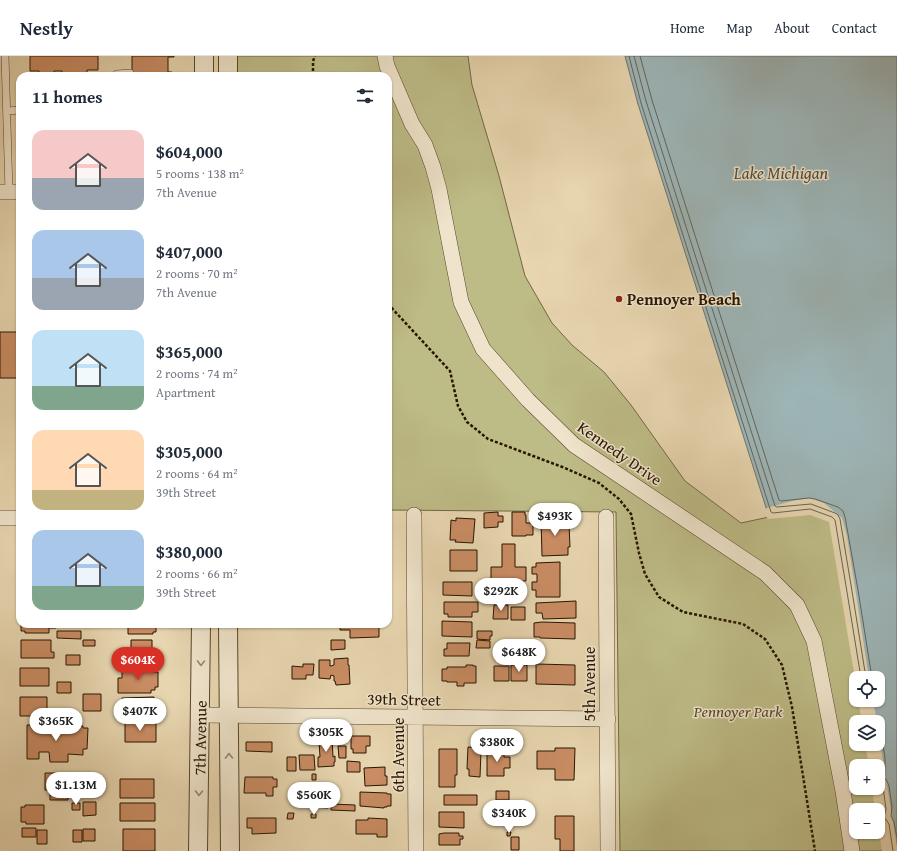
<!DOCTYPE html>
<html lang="en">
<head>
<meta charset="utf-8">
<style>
	body { margin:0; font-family:"Gentium Book Plus",serif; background:#f2f2f3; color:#1f2937; height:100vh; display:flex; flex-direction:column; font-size:15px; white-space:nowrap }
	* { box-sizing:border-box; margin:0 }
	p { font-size:13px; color:#747a83 }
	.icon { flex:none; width:22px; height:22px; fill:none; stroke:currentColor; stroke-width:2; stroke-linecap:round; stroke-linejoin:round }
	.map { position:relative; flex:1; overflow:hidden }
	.side { position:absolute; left:16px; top:16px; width:376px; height:556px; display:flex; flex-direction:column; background:#fff; border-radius:12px; box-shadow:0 1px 3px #0004 }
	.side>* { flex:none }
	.tools { position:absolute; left:849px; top:615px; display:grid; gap:8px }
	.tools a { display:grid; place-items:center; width:36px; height:36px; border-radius:8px; background:#fff; box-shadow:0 1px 3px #0004; font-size:20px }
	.price { position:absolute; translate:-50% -34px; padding:0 9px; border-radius:14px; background:#fff; color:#222; font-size:13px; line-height:26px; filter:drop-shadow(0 1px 2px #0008) }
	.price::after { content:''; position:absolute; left:50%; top:24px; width:12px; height:9px; margin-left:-6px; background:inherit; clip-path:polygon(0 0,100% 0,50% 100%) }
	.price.active { background:#d93025; color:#fff }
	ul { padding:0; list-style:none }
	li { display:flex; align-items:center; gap:12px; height:100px; padding:0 16px }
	li span { display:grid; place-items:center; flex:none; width:112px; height:80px; border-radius:12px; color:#555 }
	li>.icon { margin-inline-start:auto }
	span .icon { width:48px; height:48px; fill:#fffc; stroke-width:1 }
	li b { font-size:17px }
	h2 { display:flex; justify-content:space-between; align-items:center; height:48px; padding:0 16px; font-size:17px }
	header { display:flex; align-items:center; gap:24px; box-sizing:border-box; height:56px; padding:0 20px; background:#fff; border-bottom:1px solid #e0e1e3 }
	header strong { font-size:19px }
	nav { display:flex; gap:22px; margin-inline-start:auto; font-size:14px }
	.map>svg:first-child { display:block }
	.green { fill:#bdbb86; stroke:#726843 }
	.water { fill:#9db5b7; stroke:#6e756e }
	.pier { fill:#e7d5af }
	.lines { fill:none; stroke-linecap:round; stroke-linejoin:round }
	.shore { stroke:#62655c; stroke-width:1 }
	.building { fill:#c98c63; stroke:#281500 }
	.service-casing { stroke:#58452c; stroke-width:8 }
	.minor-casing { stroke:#58452c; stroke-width:16 }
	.tertiary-casing { stroke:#58452c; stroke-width:20 }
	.path { stroke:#281500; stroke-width:2.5; stroke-dasharray:3 2; stroke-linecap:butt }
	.service { stroke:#efe4cb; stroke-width:7 }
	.minor { stroke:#efe4cb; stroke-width:15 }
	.tertiary { stroke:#efe4cb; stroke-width:18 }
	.oneway { stroke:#958770 }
	.poi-dot { fill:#8f2418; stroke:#efe4cb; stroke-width:1.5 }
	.labels { text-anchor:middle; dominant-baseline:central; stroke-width:3; stroke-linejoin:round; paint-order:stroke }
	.poi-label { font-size:16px; font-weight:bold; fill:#281500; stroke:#efe4cb; text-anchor:start }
	.street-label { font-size:16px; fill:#281500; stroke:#efe4cb }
	.park-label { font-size:16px; font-style:italic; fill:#554728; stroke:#efe4cb }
	.water-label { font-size:17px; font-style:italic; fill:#514d40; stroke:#efe4cb }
</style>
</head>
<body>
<header>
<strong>Nestly</strong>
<nav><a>Home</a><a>Map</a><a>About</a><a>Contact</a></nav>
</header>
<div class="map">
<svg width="897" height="795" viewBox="0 0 897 795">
	<rect width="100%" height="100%" fill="#e7d5af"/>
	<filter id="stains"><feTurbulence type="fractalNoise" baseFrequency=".005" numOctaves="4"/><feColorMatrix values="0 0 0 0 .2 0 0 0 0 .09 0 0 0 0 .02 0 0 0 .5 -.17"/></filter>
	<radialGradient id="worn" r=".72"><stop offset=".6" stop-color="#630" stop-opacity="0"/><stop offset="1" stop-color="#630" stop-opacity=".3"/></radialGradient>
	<!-- green -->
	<path class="green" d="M237,0H468L472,29L499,120L525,220L552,267L572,289L604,316L631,349L685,425L741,467L769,461L810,457L831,465L856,622V644H860L864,666H856V688H867L871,710H856V732H874L877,754H856V776H878V757L884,795H620L616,456L388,454V20H237Z"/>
	<!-- water -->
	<path class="water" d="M625,0H897V795L878,754V666H864L860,644H878V622H857L831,465L810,457L769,461L638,48Z"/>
	<!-- pier -->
	<path class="pier" d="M810,442L824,447L842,462L847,480L869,622H856V624L855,623L829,466L810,459L768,463L767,462L764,453L774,450L792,445Z
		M858,644H873L877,666H862Z
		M878,674L897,791V795H882L878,770V754H875L872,732H878V710H869L865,688H878Z"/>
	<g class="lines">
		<!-- shore -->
		<path class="shore" d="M629,0L641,47L771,456L773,457L810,453L832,461L835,464L847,536L861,622
			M634,0L646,45L775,450L777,451L811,448L835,457L838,459L840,463L852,535L866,622
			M640,0L652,44L779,444L781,445L809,442L815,443L838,451L843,455L845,461L858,534L872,622
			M878,678C883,685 886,702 885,710C885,713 884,716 882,719L887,725L889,730L892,751L891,760L894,766L897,782
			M878,724L881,727L883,731L886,753L884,761L887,765L889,768L893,795"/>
	</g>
	<!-- building -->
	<path class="building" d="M30,0H98V14H87V20H62V15H54V20H39V15H30Z
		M132,0H174V1H168V16H172V20H132Z
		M0,276H20V322H0Z
		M498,456V460H503V466H498V471L484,472V457Z
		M512,456H525V459H526V467H533V479H526V480H512Z
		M456,462L475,463L473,487L455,486L456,484H450L451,464L456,465Z
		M541,463H568V468H569L570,491H568V499L542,500Z
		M502,488H515V511H526V525H491V511H502Z
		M450,494H477V515H450Z
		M560,506V541H536V534H532V526H537V518H532V511H536V507Z
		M443,526H472V540L443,539Z
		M495,535H509V544H495Z
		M576,545V562L543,563L542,557H536V547Z
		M444,546H478V556H472V561H448V558H444Z
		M494,549H508V563H493Z
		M511,551H525V564H511Z
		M442,565L472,566V581L442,580Z
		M542,566L575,567V583L540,582V581H534V567Z
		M21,568H56V572H49V577H25V575H21Z
		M128,568H156V576H153V578H128Z
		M340,568H379V581L350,582V574H340Z
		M57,575H81V583L57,582Z
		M477,575H492V580H490V584L477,583Z
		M21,584H51V596H54V602H21Z
		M83,584H95V590H83Z
		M131,584H152V608H131V605H125V593H131Z
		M331,584H345V593L331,594Z
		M477,584L490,585V592H476Z
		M447,587H470L469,600H444V593H447Z
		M66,599H80V609H66Z
		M348,602V609H349L350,628L336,629L335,625H334V620L331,619L330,623L319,622V604H330V610H331L334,609V603Z
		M303,608H314L313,619H306V623H292V610L303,611Z
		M536,608L575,609V629L536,628Z
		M466,609H473V610H476V627H464V630H457V626H447V625H442V613H447V611H466Z
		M511,609H527V625H511Z
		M494,610H509V625H494Z
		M20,612H49V630H20Z
		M122,612H152V616H158V631H155V634H151V637H118V622H122Z
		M57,626H71V637H57Z
		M83,638H101V655H83Z
		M20,641H47V660H20Z
		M154,641V659H122V642Z
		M125,665H156V686H125Z
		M27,669L83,670V672H88L87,693H83V699L68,698V706H50L49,696H39V703H27Z
		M351,680H370V690H366V697H353V693H351Z
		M320,681H332L333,701L335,700V706H334V710L318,711V701H320L319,685H320Z
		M246,686H272V696L246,695Z
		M338,690H346V702H339Z
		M468,691L480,692V695H481L480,721L469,720V713H467Z
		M555,692H575L574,724H555V713H537V695H555Z
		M439,693H457V719H455V731H439Z
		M487,694H504V701H510V712H504V720H487Z
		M299,699H314L315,714H300Z
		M287,701H296V715H287Z
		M347,705L360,706V716H347Z
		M385,711V720H387V729L365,730L364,712Z
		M45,717H68V744H50V734H45Z
		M83,718H97V731H83Z
		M312,718H316V724H312Z
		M245,721H273V723H277V731H273V740H266V737H244Z
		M120,723H154V742H120Z
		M311,733H328V752L310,751Z
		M496,735H509V744H496Z
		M360,736L387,737V738H391V750H387V751H384V752L360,750Z
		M444,739H477V749H444Z
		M83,746H96V759L83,760Z
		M72,747H80V754H72Z
		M120,747H155V765H120Z
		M331,748L355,749V755L331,754Z
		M25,749H44V768H26V766H21V751H25Z
		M439,756H464V772L439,771Z
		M288,757H294L293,763H287Z
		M311,758H316V762H311Z
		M555,760H574V795H560V783H555Z
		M247,762H276V777L252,778V772H247Z
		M368,762L387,763V781H377V778H356V764H368Z
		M22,772H36V781H22Z
		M83,773H95V785H83Z
		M123,773H155V795H123Z
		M37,774H47V788H37Z
		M73,774H82V786H73Z
		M507,776H511L510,780H507Z
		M444,777H459V780H463V783H460V789H439V778Z
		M511,781H519V794H511Z"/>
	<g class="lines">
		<!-- service casing -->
		<g class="service-casing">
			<path id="service" d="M5,0L9,136
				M117,20V18L130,17
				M7,55L20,54"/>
		</g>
		<!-- minor casing -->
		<g class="minor-casing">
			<path id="minor" d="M385,0L387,10L412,68L425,89L433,111L439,133L461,246L483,293L528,344L574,389L765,517L797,549L814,585L843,735L852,795
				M0,136H20
				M414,459L416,795
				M606,461L608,795
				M0,462H20
				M200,659L608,663"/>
		</g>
		<!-- tertiary casing -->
		<g class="tertiary-casing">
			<path id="tertiary" d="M204,20V0
				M228,20V0
				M228,568L230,795
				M198,795L201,568"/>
		</g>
		<!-- path -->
		<path class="path" d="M313,20V5L315,0
			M388,248L450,315L458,350L467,366L488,383L565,412L599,427L619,443L631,458L639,497L645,518L659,541L683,556L743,568L765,583L782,609L792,651L815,795"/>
		<!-- service -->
		<use href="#service" class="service"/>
		<!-- minor -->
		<use href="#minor" class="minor"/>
		<!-- tertiary -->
		<use href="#tertiary" class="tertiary"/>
	</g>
	<!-- one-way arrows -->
	<defs><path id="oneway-chevron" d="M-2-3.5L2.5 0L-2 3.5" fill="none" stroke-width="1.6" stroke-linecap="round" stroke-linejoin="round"/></defs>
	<g class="oneway">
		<use href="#oneway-chevron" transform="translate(201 607) rotate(91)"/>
		<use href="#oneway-chevron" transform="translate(229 700) rotate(-91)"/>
		<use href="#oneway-chevron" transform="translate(199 737) rotate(91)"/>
	</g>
	<!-- markers -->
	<circle class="poi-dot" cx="619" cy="243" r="4"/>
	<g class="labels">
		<!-- poi labels -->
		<g class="poi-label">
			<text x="627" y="243">Pennoyer Beach</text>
		</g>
		<!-- street labels -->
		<g class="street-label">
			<text transform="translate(620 397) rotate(35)">Kennedy Drive</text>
			<text transform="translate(589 628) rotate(-90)">5th Avenue</text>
			<text transform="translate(404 643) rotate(1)">39th Street</text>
			<text transform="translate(200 682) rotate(-89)">7th Avenue</text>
			<text transform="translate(398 699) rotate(-90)">6th Avenue</text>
		</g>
		<!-- park labels -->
		<g class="park-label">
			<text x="738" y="655">Pennoyer Park</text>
		</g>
		<!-- water labels -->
		<g class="water-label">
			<text x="781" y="116">Lake Michigan</text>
		</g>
	</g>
	<rect width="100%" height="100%" filter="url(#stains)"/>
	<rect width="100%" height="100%" fill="url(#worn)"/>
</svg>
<div class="tools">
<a><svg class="icon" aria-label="locate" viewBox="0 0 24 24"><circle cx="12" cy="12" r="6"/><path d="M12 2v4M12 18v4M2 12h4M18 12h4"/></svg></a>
<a><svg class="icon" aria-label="layers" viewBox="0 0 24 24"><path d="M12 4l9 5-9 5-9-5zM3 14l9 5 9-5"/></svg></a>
<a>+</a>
<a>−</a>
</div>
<b class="price" style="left:555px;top:481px">$493K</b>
<b class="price" style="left:501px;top:556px">$292K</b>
<b class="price" style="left:519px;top:617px">$648K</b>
<b class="price active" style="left:138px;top:625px">$604K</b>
<b class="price" style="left:140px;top:676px">$407K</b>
<b class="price" style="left:56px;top:686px">$365K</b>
<b class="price" style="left:326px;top:697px">$305K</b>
<b class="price" style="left:497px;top:707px">$380K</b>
<b class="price" style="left:76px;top:750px">$1.13M</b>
<b class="price" style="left:314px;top:760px">$560K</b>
<b class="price" style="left:509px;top:778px">$340K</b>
<section class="side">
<h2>11 homes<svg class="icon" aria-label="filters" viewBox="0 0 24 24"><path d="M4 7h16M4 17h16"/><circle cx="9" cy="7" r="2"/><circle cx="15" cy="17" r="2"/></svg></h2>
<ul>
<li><span style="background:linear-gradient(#f6c9c9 60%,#9aa5b1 0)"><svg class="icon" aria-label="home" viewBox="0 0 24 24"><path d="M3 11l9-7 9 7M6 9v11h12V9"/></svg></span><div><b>$604,000</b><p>5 rooms · 138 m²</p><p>7th Avenue</p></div></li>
<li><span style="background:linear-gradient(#a9c7e8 60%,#9aa5b1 0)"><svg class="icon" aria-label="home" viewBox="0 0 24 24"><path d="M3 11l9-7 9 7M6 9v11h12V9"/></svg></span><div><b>$407,000</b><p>2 rooms · 70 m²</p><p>7th Avenue</p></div></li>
<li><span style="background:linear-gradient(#bfe0f5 70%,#7fa58c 0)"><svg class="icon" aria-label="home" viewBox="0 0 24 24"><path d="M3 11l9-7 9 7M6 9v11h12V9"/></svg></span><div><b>$365,000</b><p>2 rooms · 74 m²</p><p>Apartment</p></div></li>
<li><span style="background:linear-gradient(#ffd9b3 75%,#c2b280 0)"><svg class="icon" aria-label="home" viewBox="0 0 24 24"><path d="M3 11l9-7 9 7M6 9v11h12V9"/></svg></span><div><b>$305,000</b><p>2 rooms · 64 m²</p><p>39th Street</p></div></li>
<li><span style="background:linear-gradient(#a9c7e8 70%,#7fa58c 0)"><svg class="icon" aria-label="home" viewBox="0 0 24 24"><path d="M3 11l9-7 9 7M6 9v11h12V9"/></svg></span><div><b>$380,000</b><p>2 rooms · 66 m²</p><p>39th Street</p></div></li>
</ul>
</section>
</div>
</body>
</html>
